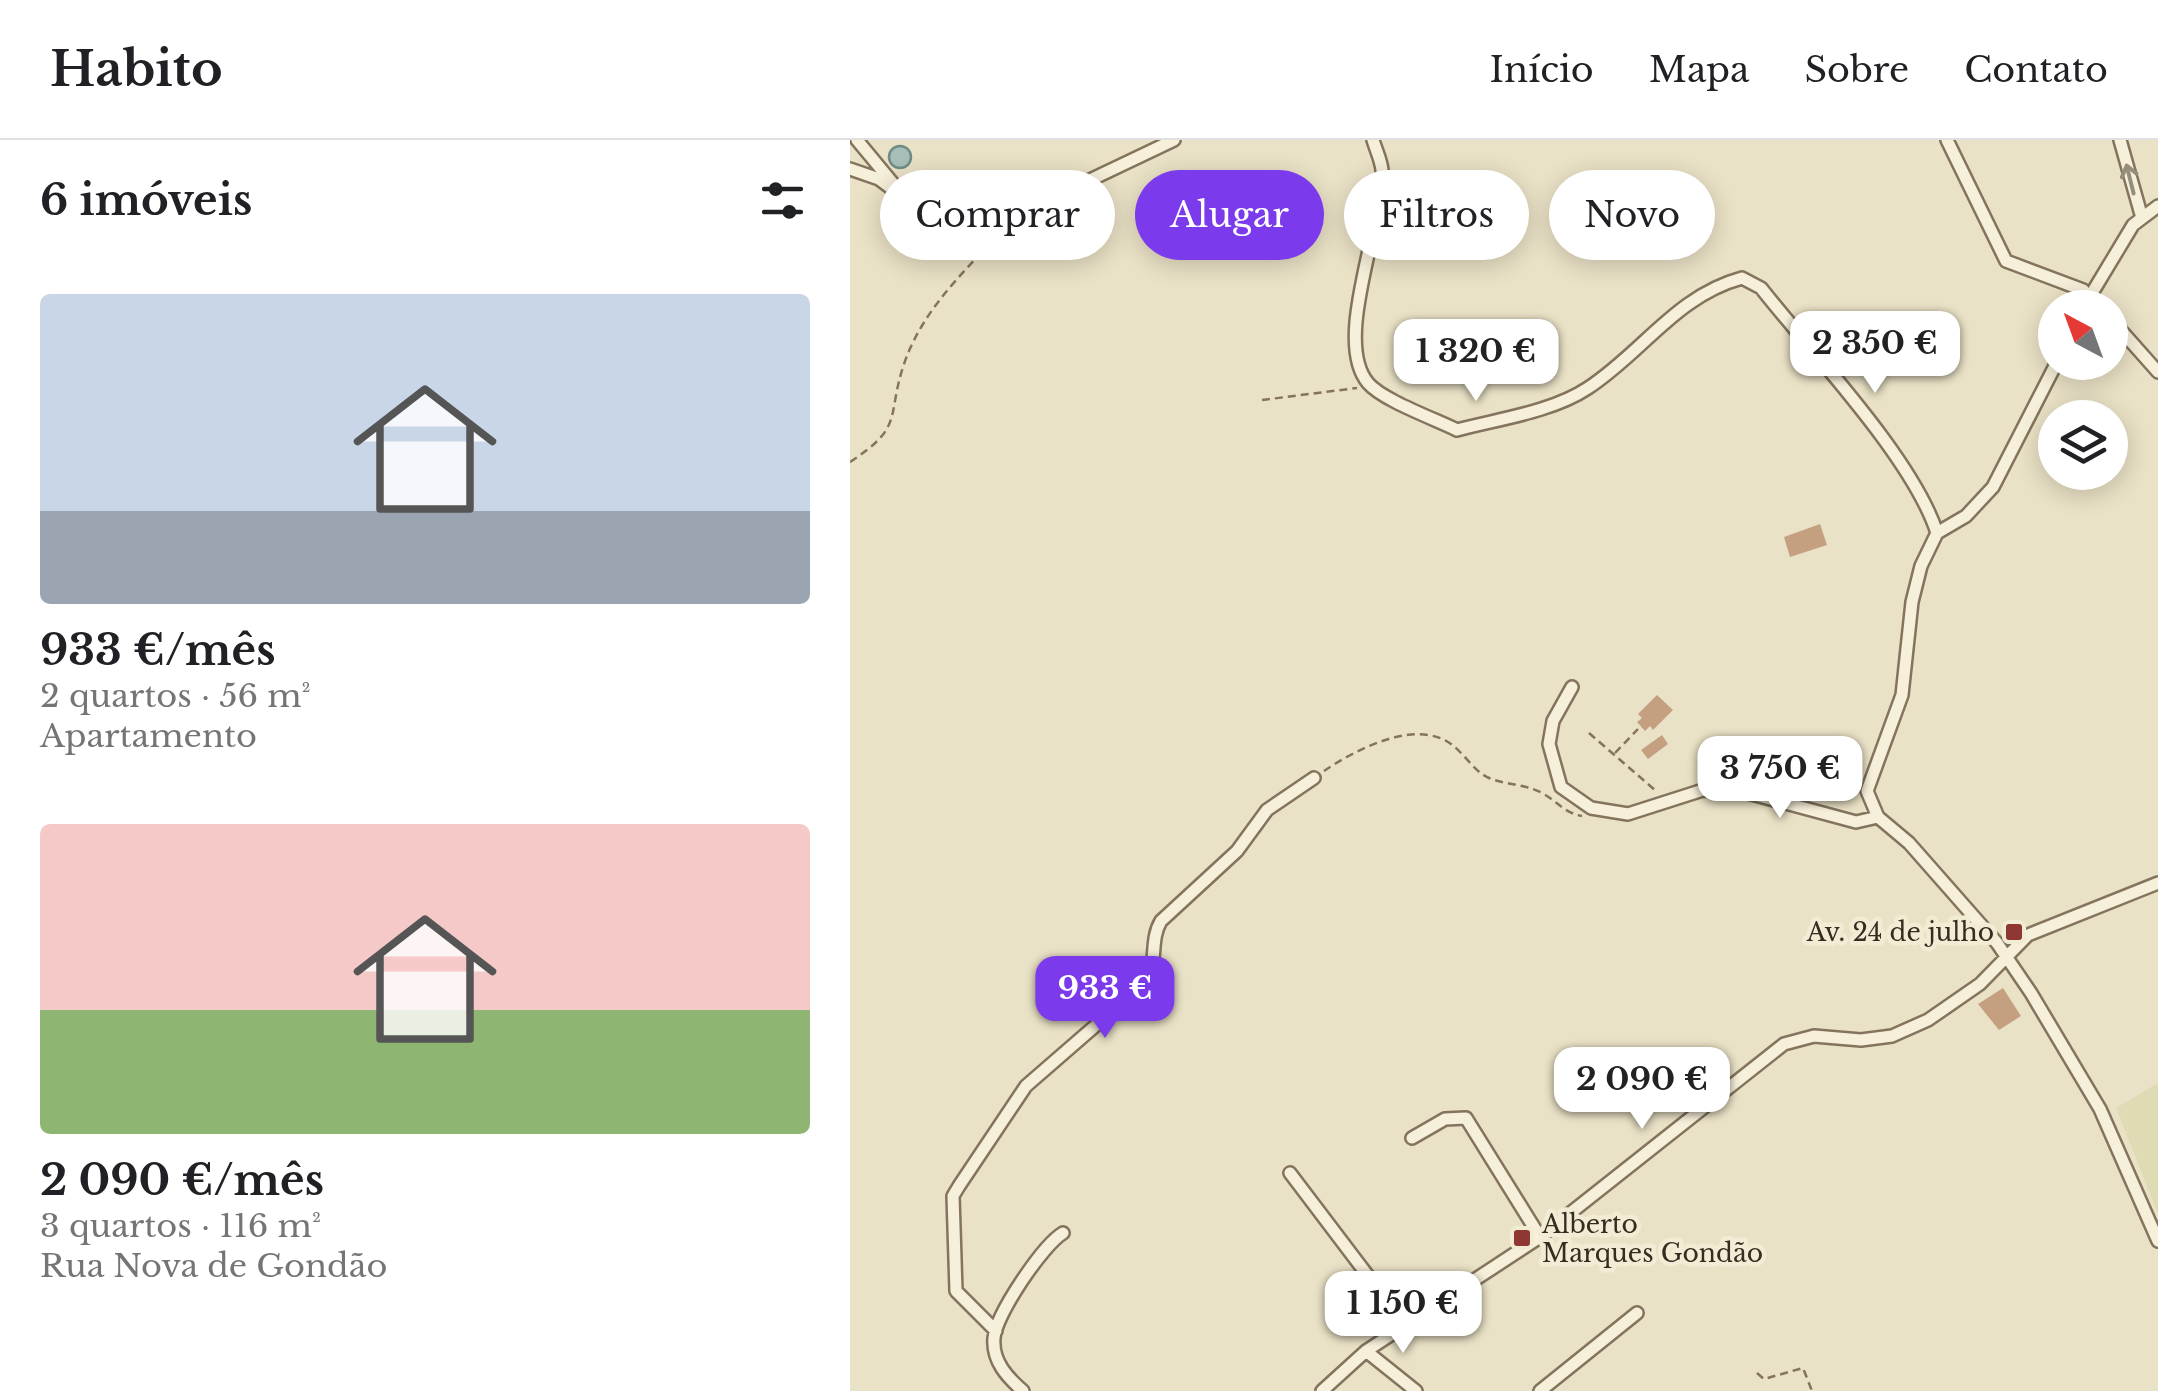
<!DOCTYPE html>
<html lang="pt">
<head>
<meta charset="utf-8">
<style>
	body { margin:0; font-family:"Libre Baskerville",serif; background:#f6f6f6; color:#202124; height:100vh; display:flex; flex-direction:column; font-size:38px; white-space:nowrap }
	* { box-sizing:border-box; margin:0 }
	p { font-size:32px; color:#757577 }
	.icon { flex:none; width:55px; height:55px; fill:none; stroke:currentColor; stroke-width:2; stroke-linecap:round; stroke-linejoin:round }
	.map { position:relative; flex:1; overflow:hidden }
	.side { display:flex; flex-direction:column; background:#fff; width:850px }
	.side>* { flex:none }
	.banner { position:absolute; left:30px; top:30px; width:950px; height:90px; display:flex; gap:20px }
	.needle { width:65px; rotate:319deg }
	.fabs { position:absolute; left:1188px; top:150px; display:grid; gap:20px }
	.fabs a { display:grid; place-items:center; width:90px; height:90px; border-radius:50%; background:#fff; box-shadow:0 5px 25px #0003; font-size:50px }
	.price { position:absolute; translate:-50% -85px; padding:0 22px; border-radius:20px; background:#fff; color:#222; font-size:32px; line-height:65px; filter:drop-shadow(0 2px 5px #0008) }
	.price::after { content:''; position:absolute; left:50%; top:60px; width:30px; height:22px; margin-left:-15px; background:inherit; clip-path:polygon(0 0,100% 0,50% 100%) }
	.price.on { background:#7c3aed; color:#fff }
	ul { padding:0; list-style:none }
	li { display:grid; align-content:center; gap:20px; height:530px; padding:0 40px }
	li span { display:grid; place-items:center; height:310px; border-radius:10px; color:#555 }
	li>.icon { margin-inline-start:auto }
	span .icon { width:180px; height:180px; fill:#fffc; stroke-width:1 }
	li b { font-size:42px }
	h2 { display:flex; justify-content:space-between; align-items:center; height:120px; padding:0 40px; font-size:42px }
	.chip { padding:0 35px; border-radius:45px; background:#fff; box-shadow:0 5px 25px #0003; font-size:35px; line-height:90px }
	.chip.on { background:#7c3aed; color:#fff }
	header { display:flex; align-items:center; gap:60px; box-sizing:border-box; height:140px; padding:0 50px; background:#fff; border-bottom:2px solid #e0e0e0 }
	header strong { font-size:48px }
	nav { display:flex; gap:55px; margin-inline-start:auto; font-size:35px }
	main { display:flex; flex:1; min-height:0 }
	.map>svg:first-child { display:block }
	.farmland { fill:#dfdbb4 }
	.water { fill:#a7beb9; stroke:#6f8c86; stroke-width:2.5 }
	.building { fill:#c5a080 }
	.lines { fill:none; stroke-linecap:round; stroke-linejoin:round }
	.minor-casing { stroke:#84745d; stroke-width:16 }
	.path { stroke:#84745d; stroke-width:2.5; stroke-dasharray:8 5; stroke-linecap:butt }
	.minor { stroke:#f6efd9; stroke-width:11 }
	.oneway { stroke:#968e7c }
	.poi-dot { fill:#8e3733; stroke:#f2ecd5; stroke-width:4 }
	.labels { text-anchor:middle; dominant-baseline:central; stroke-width:9; stroke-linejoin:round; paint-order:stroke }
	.poi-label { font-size:25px; fill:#362c20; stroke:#f2ecd5; text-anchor:end }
</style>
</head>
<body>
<header>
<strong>Habito</strong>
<nav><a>Início</a><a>Mapa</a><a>Sobre</a><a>Contato</a></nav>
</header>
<main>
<section class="side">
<h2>6 imóveis<svg class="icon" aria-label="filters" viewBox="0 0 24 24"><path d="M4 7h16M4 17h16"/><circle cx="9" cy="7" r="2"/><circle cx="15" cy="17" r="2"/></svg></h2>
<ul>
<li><span style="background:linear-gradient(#c9d6e8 70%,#9aa5b1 0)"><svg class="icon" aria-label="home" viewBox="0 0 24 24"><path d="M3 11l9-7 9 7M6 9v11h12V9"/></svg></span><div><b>933 €/mês</b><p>2 quartos · 56 m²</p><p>Apartamento</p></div></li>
<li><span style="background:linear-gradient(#f6c9c9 60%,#8fb573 0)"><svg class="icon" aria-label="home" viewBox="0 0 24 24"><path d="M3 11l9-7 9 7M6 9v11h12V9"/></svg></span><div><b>2 090 €/mês</b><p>3 quartos · 116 m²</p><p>Rua Nova de Gondão</p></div></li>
</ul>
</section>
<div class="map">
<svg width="1308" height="1251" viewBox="0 0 1308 1251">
	<rect width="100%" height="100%" fill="#eae2c6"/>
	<!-- farmland -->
	<path class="farmland" d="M1308,943V1074L1266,968Z"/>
	<!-- water -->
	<path class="water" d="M39 17a11 11 0 1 1 22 0a11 11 0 1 1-22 0Z"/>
	<!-- building -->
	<path class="building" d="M811,33L818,73L799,91L764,108L744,74L753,71L749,60L762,52L758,42L778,34L783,44Z
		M970,384L977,405L940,417L934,397Z
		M807,555L823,570L803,590L800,586L795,591L787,582L792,578L788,574Z
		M812,595L818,604L798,619L791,610Z
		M1153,848L1171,876L1149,890L1128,864Z"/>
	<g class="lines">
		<!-- minor casing -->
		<g class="minor-casing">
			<path id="minor" d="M7,0L46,47
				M523,0C526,10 531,20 532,30C534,85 482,200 518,243C532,260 585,279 607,290C648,279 702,272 738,248C793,212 826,156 892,138L911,148C962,213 1063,318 1087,393
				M1097,0L1156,121L1233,150L1249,168
				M1270,0L1292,78
				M0,29L29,39L104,95L136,104L219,50L324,0
				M1233,168L1283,85L1308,66
				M1260,178L1308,232
				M1207,222L1143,347L1116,376L1087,393L1071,426L1062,462L1052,555L1017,651L1028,677L1059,703L1147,803L1181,853L1250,969L1308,1101
				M722,547L703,581L699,604L711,647L741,668L778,674L853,650L898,653L1006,682L1028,677
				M562,998L595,979L616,978L690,1097
				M440,1033L556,1186
				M146,1191L106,1151L103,1056L109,1046L176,946L298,840C307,821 300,799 311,781L387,711L417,670L464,638
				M516,1211L566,1251
				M173,1251C157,1237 142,1221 144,1198C146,1174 193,1105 213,1093
				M472,1251L516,1211L690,1097L934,904L964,896L1011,900L1042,896L1078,880L1130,844L1178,795L1308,743
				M690,1251L787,1173"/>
		</g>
		<!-- path -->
		<path class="path" d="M412,260L507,248
			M0,322C55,286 36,278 54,224C69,180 99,147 130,114
			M739,593L806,651
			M765,613L788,589
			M474,631C505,610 562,580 598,602C613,611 623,631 639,638C656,645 675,644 692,653C707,661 714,673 732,676
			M907,1233L914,1239L953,1228L962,1251"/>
		<!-- minor -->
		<use href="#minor" class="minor"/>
	</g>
	<!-- one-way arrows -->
	<defs><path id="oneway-shaft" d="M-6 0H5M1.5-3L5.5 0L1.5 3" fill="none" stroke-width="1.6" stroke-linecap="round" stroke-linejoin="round" transform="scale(2.5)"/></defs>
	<use class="oneway" href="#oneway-shaft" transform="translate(1280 39) rotate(-104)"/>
	<!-- markers -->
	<g class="poi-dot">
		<rect x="1154" y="782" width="20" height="20" rx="5"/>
		<rect x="662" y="1088" width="20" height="20" rx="5"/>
	</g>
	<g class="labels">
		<!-- poi labels -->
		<g class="poi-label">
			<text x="1144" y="792">Av. 24 de julho</text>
			<text x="692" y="1084" text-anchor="start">Alberto<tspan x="692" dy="29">Marques Gondão</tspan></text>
		</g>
	</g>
</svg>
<div class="fabs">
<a><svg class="needle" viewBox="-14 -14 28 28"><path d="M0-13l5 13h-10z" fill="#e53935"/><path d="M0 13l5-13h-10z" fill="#757577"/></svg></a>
<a><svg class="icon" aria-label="layers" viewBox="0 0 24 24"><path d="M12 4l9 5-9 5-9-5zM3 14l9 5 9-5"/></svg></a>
</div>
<b class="price" style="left:1025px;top:256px">2 350 €</b>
<b class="price" style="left:626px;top:264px">1 320 €</b>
<b class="price" style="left:930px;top:681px">3 750 €</b>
<b class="price on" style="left:255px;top:901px">933 €</b>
<b class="price" style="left:792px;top:992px">2 090 €</b>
<b class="price" style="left:553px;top:1216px">1 150 €</b>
<div class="banner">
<a class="chip">Comprar</a>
<a class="chip on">Alugar</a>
<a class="chip">Filtros</a>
<a class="chip">Novo</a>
</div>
</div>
</main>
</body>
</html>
